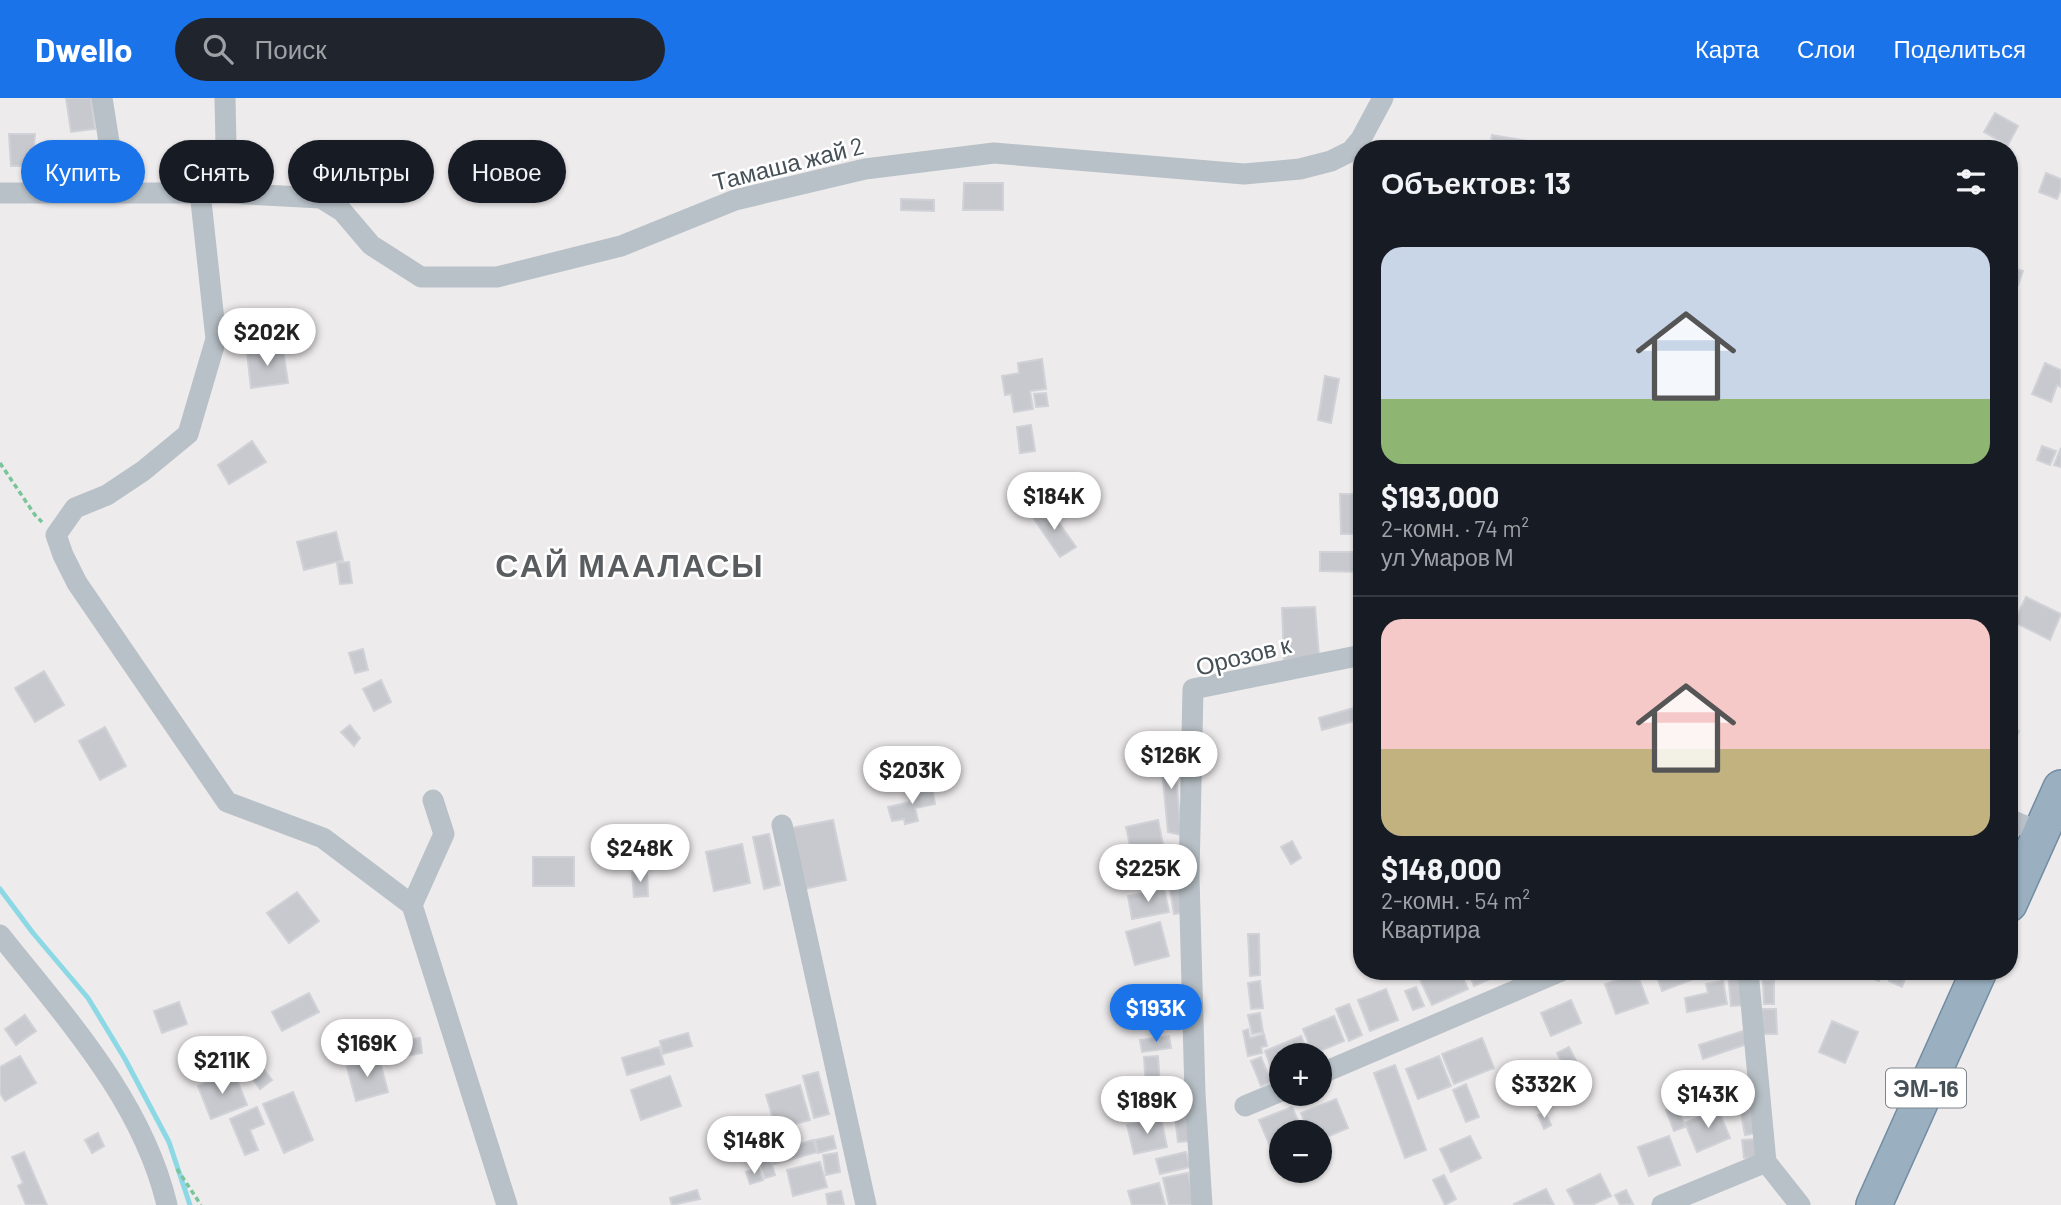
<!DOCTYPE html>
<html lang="ru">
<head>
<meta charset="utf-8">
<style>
	body { margin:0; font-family:Barlow,sans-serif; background:#20242c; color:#f1f3f6; height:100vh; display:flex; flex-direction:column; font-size:26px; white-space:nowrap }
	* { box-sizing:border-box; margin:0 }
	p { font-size:23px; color:#9ea1a6 }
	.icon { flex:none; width:38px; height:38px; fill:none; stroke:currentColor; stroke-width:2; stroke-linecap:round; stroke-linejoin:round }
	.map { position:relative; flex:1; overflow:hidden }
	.panel { position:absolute; left:1353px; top:42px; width:665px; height:840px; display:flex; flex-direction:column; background:#171b24; border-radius:28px; box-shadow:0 2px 5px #0004 }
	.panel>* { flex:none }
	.hud { position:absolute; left:21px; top:42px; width:665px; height:63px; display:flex; gap:14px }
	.tools { position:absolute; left:1269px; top:945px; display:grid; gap:14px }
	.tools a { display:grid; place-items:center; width:63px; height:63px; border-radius:50%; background:#171b24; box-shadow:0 2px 5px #0004; font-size:35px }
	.price { position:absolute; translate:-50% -60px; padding:0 16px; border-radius:24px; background:#fff; color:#222; font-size:23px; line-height:46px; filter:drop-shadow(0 2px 4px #0008) }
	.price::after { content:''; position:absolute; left:50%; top:42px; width:21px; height:16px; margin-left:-10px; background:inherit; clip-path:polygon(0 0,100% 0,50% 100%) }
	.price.current { background:#1a73e8; color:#fff }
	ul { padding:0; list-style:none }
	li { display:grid; align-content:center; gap:14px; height:371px; padding:0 28px }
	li+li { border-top:2px solid #363941 }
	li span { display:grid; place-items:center; height:217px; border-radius:21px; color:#555 }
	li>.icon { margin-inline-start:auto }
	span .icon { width:126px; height:126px; fill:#fffc; stroke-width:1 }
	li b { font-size:30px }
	h2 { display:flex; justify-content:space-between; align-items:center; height:84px; padding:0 28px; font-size:30px }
	.chip { padding:0 24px; border-radius:32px; background:#171b24; box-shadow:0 2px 5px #0004; font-size:24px; line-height:63px }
	.chip.current { background:#1a73e8; color:#fff }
	header { display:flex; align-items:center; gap:42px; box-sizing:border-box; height:98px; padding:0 35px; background:#1a73e8; color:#fff }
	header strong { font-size:33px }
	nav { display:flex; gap:38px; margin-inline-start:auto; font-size:24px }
	.search { width:490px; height:63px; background:#20242c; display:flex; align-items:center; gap:18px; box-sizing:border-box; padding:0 24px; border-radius:38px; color:#9ea1a6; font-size:26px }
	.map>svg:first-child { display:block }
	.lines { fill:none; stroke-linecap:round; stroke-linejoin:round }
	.stream { stroke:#8cd8e4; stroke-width:5 }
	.building { fill:#c7c9ce; stroke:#d0d2d7; stroke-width:2 }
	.trunk-casing { stroke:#728da3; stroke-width:38 }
	.path { stroke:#77c599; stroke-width:3.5; stroke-dasharray:5 3.5; stroke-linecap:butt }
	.minor { stroke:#b8c1c7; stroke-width:21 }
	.trunk { stroke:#9ab0c0; stroke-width:35 }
	.labels { text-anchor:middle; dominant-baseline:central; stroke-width:5; stroke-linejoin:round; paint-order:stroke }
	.shield { fill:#fff; stroke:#7e8489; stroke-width:2 }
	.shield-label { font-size:23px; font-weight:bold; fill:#465057 }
	.street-label { font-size:24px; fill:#465057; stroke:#fff }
	.district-label { font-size:32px; font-weight:bold; letter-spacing:2px; fill:#595d60; stroke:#fff }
</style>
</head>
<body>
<header>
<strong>Dwello</strong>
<div class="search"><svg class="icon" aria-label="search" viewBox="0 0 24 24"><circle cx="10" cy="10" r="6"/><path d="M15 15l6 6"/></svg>Поиск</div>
<nav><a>Карта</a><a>Слои</a><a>Поделиться</a></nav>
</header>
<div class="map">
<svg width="2061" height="1107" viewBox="0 0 2061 1107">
	<rect width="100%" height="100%" fill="#eeebec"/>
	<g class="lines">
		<!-- stream -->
		<path class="stream" d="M0,791L33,835L88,900L125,961L169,1044L190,1107"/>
	</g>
	<!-- building -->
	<path class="building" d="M66,0H91L95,31L71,34Z
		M1995,15L2018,28L2008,47L1984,34Z
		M9,36H35L32,68H11Z
		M1492,37L1528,43L1527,51H1490Z
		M2046,75L2061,81V91L2057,101L2039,94Z
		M964,85H1003V112H963Z
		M901,101L934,102V113L901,112Z
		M2009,169L2023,173L2018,187L2009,184Z
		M253,235L254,253H240L239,236Z
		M283,251L288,285L251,290L247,255Z
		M1042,261L1046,291L1030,293L1033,311L1014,314L1011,296L1005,297L1002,278L1019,275L1018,265Z
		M2045,265L2061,272V289L2057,287L2051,304L2032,296Z
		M1325,278L1339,281L1331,325L1318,322Z
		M1046,295L1048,308L1036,309L1034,296Z
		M1031,327L1035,353L1020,355L1017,329Z
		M252,343L266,364L229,386L218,367Z
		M2042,348L2056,353L2050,367L2037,362Z
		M2061,350V369L2054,367Z
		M1340,396H1362V436H1341Z
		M1047,408L1076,449L1060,459L1032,418Z
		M336,434L343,462L304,472L297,444Z
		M1320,454H1362V474L1320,473Z
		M349,464L352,485L340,486L337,465Z
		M2026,499L2061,516L2050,542L2014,524Z
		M1315,509L1319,558L1284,562L1282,510Z
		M363,551L368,572L355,575L349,555Z
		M44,573L64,607L35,624L15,590Z
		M381,582L391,604L374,613L363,591Z
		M1357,609L1361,621L1322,632L1319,620Z
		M350,627L360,640L354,648L341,634Z
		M105,629L126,668L100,682L79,643Z
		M2009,629L2019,633L2009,655Z
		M1160,651L1174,654L1181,737L1168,734Z
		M932,689L935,706L915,710L918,723L905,726L904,721L892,723L888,709L910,704L908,694Z
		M833,722L846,782L799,792L786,731Z
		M1158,722L1165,756L1133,762L1126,729Z
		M769,736L780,787L764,791L753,739Z
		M681,737L684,758L652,762L650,740Z
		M633,742H647V766H632Z
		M1292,743L1301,760L1291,766L1281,749Z
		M742,746L750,785L714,793L706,754Z
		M533,759H574V788H533Z
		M647,774L648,798L634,799L632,775Z
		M1181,782L1187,814L1174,816L1169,784Z
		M1164,791L1169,814L1132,821L1128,798Z
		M297,794L319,823L289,845L267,815Z
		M1160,824L1169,858L1135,867L1126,834Z
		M1248,836H1259L1260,877L1250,878Z
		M1420,873H1460L1468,891L1432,907L1417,875Z
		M1468,873H1508L1474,888Z
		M1655,873H1696L1699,879L1662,893Z
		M1728,873H1742L1745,907L1731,908Z
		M1853,873H1883L1879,883Z
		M1892,873H1908L1902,889L1889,883Z
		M1637,875L1648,905L1616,916L1605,886Z
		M1260,883L1263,910L1251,911L1248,885Z
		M1723,883L1727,906L1687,914L1685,900L1708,895L1706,886Z
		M1763,883H1774V906H1764Z
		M1165,888L1168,927L1129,930L1126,891Z
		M1416,889L1424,908L1413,912L1405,893Z
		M1386,891L1398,922L1370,933L1358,902Z
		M309,895L319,914L282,933L272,914Z
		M1571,902L1581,925L1551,938L1541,915Z
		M179,904L187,926L162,935L154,913Z
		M1349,906L1362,937L1349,943L1336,911Z
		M1762,911H1776L1777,936H1763Z
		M1260,915L1263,934L1252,936L1248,917Z
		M25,917L36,933L16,947L5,931Z
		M1334,918L1344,943L1313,956L1303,931Z
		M1832,923L1858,934L1845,965L1819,954Z
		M1248,931L1250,940L1264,936L1267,948L1261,949L1262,955L1248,958L1243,933Z
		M1743,933L1747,946L1703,961L1699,947Z
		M688,935L692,948L663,956L660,943Z
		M1169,938L1171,950L1142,954L1140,942Z
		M1301,938L1309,957H1281V969L1272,972L1265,953Z
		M420,940L422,955L395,960L392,945Z
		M1482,940L1494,970L1454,986L1442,956Z
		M243,944L272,982L260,991L232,953Z
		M659,949L664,966L627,977L622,960Z
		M1569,949L1590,990L1578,996L1557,955Z
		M20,958L36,985L5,1003L0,995V969Z
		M1158,958L1160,989L1146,991L1144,959Z
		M1439,958L1451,988L1418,1001L1406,971Z
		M1261,959L1271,984L1261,988L1251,963Z
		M379,960L388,994L356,1003L347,969Z
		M1395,967L1426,1052L1405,1060L1374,975Z
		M234,974L247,1007L211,1021L198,988Z
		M818,974L829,1016L814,1020L803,978Z
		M670,978L681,1008L641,1022L631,992Z
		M1466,986L1479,1019L1466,1024L1453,992Z
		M800,987L810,1022L776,1031L766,997Z
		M293,994L313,1042L284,1055L263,1006Z
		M1336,1001L1348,1030L1320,1042V1034H1309L1301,1015Z
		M1677,1008L1685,1029L1674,1033L1666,1012Z
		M1752,1008L1757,1035L1745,1037L1740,1010Z
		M257,1009L264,1026L250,1032L258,1052L245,1057L230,1021Z
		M1292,1009L1303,1034H1281V1049L1272,1053L1259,1022Z
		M1187,1010L1190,1043L1178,1044L1174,1011Z
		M1718,1011L1730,1040L1697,1054L1685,1025Z
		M1545,1014L1551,1027L1544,1031L1538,1017Z
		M1161,1020L1167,1049L1134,1056L1127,1027Z
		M98,1035L104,1048L92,1055L85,1042Z
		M833,1038L836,1050L818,1055L815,1042Z
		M1470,1038L1481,1060L1451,1074L1440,1051Z
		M1669,1038L1680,1067L1649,1078L1638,1049Z
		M1757,1041L1758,1059L1744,1060L1742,1042Z
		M813,1042L817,1054L774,1066L770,1055Z
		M24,1054L47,1107H26L18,1088L23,1085L12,1059Z
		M768,1054L775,1077L765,1080L758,1057Z
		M1186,1054L1190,1069L1160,1076L1156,1061Z
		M837,1055L840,1074L826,1077L823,1057Z
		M820,1064L827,1089L793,1098L787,1072Z
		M759,1070L763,1082L750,1086L746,1074Z
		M1188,1075L1195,1107H1169L1163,1080Z
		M1600,1076L1611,1098L1592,1107H1575L1567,1092Z
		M1444,1077L1456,1101L1445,1107L1433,1082Z
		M1159,1085L1165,1107H1132L1128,1093Z
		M1546,1091L1554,1107H1515L1514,1106Z
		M697,1092L700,1101L672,1107L670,1100Z
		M1626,1092L1633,1106L1620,1107L1615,1097Z
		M841,1093L844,1107H828L826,1096Z"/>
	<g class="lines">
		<!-- trunk casing -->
		<g class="trunk-casing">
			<path id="trunk" d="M2009,806L2061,690
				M1874,1107L1979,873"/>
		</g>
		<!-- path -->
		<path class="path" d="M0,365L35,417L42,424
			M177,1071L201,1107"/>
		<!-- minor -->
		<path class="minor" d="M102,0L117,94
			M225,0L227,95
			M200,94L216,241L188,336L143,373L107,397L75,410L56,437L63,457L77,485L227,704L323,740L412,807
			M0,95H227L321,100L342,113L371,147L421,179H497L621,148L735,102L865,71L994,55L1244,76L1300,71L1331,63L1351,53L1361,41L1383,0
			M433,702L444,736L412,807L507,1107
			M2009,721L2041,735
			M782,727L866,1107
			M0,837C66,920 142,1002 167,1107
			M1748,873L1766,1064L1800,1107
			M1320,976L1561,873
			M1245,1008L1281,993
			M1202,1107L1195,996L1189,778L1193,591L1362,557
			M1662,1107L1766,1064"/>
		<!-- trunk -->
		<use href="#trunk" class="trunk"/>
	</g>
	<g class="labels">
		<!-- shield labels -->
		<rect class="shield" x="1886" y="970.5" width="80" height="39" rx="5"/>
		<g class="shield-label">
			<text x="1926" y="990">ЭМ-16</text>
		</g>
		<!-- street labels -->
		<g class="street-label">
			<text transform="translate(788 65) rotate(-14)">Тамаша жай 2</text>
			<text transform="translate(1243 557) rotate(-14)">Орозов к</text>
		</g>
		<!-- district labels -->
		<g class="district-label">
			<text x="630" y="466">САЙ МААЛАСЫ</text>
		</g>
	</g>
</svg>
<div class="tools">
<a>+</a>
<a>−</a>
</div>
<b class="price" style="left:267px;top:270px">$202K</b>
<b class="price" style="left:1054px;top:434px">$184K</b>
<b class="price" style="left:1171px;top:693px">$126K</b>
<b class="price" style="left:912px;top:708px">$203K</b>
<b class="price" style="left:640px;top:786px">$248K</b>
<b class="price" style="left:1148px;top:806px">$225K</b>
<b class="price current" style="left:1156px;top:946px">$193K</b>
<b class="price" style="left:367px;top:981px">$169K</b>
<b class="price" style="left:222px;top:998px">$211K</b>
<b class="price" style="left:1544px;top:1022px">$332K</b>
<b class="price" style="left:1708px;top:1032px">$143K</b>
<b class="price" style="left:1147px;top:1038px">$189K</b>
<b class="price" style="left:754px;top:1078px">$148K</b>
<div class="hud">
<a class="chip current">Купить</a>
<a class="chip">Снять</a>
<a class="chip">Фильтры</a>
<a class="chip">Новое</a>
</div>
<section class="panel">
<h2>Объектов: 13<svg class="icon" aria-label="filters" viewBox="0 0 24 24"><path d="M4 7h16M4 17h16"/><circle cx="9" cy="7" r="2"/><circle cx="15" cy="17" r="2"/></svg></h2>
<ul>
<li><span style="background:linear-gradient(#c9d6e8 70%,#8fb573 0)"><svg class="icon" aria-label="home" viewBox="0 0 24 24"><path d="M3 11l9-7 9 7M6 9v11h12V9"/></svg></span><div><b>$193,000</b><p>2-комн. · 74 m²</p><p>ул Умаров М</p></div></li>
<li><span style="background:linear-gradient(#f6c9c9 60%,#c2b280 0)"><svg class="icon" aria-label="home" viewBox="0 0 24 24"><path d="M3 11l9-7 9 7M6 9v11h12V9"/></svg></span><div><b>$148,000</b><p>2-комн. · 54 m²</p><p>Квартира</p></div></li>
</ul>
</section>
</div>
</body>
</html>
